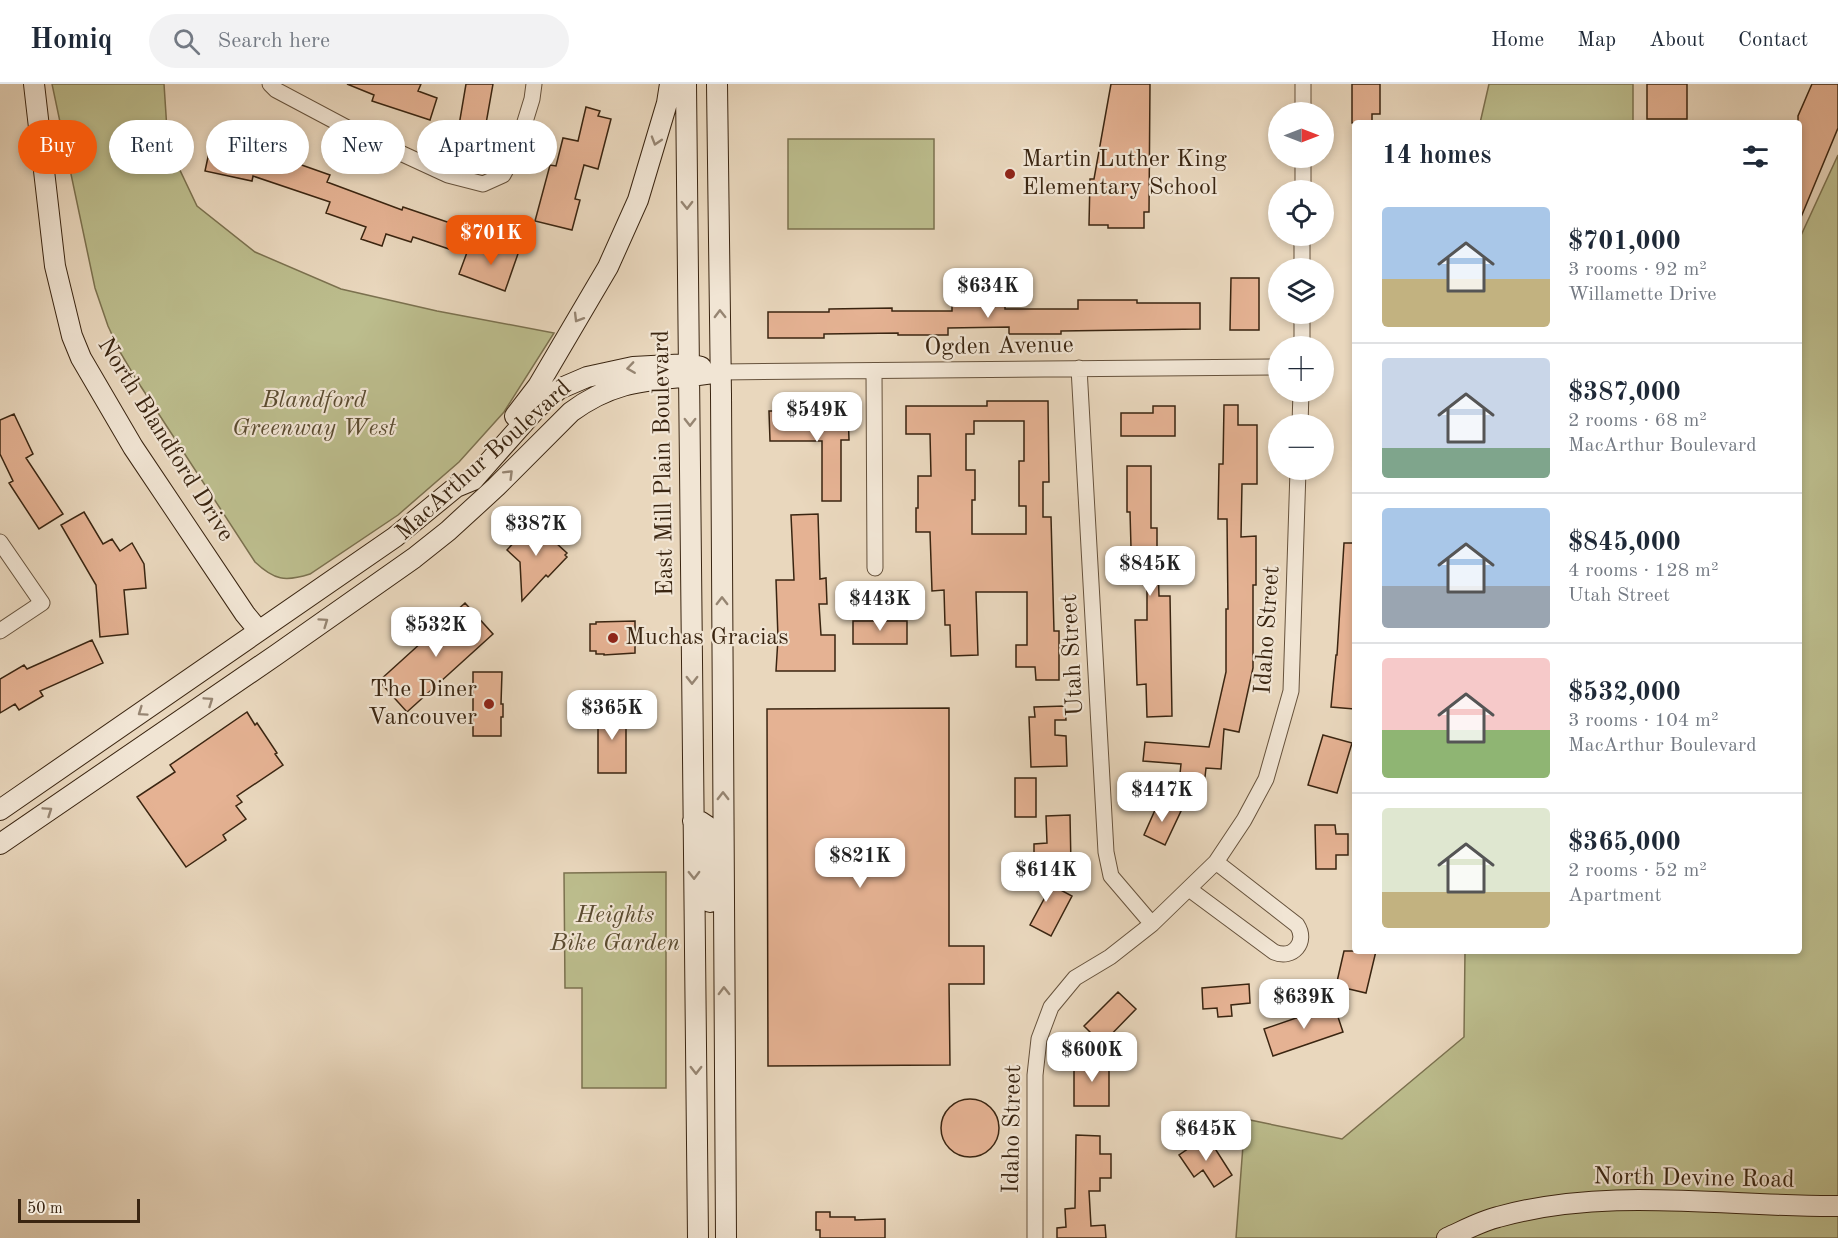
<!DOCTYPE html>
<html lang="en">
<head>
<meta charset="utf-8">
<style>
	body { margin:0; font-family:"Old Standard TT",serif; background:#f2f2f3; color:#1f2937; height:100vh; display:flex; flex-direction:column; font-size:22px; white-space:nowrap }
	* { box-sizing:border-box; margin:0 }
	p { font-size:20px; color:#747a83 }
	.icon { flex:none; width:33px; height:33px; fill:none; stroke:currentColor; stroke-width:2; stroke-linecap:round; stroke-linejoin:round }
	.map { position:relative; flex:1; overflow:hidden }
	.drawer { position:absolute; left:1352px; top:36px; width:450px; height:834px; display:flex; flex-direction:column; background:#fff; border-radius:6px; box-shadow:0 3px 9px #0003 }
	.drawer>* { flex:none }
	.guide { position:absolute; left:18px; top:36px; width:570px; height:54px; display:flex; gap:12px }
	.needle { width:39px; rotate:90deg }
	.buttons { position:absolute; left:1268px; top:18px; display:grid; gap:12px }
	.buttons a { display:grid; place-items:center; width:66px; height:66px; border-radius:50%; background:#fff; box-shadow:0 3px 9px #0003; font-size:30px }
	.scale { position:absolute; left:18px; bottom:15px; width:122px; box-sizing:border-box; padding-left:6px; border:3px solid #3a2511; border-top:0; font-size:16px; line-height:21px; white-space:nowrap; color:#3a2511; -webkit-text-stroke:4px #f1e5d4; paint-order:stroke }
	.price { position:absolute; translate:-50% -51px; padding:0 14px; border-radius:12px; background:#fff; color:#222; font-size:20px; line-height:39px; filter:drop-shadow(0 2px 3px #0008) }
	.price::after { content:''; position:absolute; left:50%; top:36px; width:18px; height:14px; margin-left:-9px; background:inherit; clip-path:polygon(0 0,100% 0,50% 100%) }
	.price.active { background:#ea580c; color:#fff }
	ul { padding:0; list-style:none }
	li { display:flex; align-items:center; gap:18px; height:150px; padding:0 30px }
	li+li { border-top:2px solid #e0e1e3 }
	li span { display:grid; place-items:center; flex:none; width:168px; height:120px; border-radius:6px; color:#555 }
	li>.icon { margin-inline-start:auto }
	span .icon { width:72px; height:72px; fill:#fffc; stroke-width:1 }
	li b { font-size:26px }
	h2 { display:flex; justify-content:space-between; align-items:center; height:72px; padding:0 30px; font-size:26px }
	.pill { padding:0 21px; border-radius:27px; background:#fff; box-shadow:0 3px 9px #0003; font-size:21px; line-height:54px }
	.pill.active { background:#ea580c; color:#fff }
	header { display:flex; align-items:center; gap:36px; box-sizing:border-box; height:84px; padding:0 30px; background:#fff; border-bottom:2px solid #e0e1e3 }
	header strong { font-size:28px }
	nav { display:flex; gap:33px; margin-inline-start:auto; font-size:21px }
	.search { width:420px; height:54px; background:#f2f2f3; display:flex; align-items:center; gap:15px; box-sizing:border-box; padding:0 21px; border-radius:33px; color:#747a83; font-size:22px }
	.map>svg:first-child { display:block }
	.green { fill:#bcbd8d; stroke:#7b714f; stroke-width:1.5 }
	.building { fill:#e5b293; stroke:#3a2511; stroke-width:1.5; fill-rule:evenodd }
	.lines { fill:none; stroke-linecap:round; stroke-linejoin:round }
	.street-casing { stroke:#66523c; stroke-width:17 }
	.secondary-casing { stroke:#3a2511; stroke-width:22 }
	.street { stroke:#f1e5d4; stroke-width:15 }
	.secondary { stroke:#f1e5d4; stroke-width:20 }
	.oneway { stroke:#968572 }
	.poi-dot { fill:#8f2418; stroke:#f1e5d4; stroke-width:2 }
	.labels { text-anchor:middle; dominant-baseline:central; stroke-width:4.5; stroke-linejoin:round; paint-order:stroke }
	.poi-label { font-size:24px; fill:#3a2511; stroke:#f1e5d4; text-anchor:start }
	.street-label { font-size:24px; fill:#3a2511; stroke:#f1e5d4 }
	.park-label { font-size:24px; font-style:italic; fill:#5a4b30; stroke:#f1e5d4 }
</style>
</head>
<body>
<header>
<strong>Homiq</strong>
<div class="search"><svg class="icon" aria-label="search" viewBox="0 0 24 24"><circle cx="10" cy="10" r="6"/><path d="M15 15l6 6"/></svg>Search here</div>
<nav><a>Home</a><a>Map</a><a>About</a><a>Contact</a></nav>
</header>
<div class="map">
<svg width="1838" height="1154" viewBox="0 0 1838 1154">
	<rect width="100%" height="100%" fill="#e9d7bd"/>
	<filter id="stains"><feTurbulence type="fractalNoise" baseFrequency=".00333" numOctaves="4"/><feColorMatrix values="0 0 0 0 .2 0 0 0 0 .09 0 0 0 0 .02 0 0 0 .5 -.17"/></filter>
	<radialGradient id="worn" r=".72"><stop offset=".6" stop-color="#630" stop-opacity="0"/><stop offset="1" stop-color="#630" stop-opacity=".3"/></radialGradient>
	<!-- green -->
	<path class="green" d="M52,0H164L168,61L197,122L255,168L341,205L437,227L554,249L504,328L459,378L398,431L310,490C285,498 274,496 255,478L136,295L120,268L108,242L95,204Z
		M1489,0H1633V39H1480Z
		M788,55H934V145H788Z
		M1838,71V1154H1236L1245,1035L1342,1055L1464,953L1465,867H1798V158Z
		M666,788V1004H582V904H565L564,789Z"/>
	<!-- building -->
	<path class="building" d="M347,0H421L418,7L437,14L430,36L372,17L374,11Z
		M466,0H493L484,51L458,47Z
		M1111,0H1150L1149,128H1144V144H1108V141H1089L1090,95H1094Z
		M1352,0H1380V30H1372V39H1352Z
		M1647,0H1687V35H1647Z
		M1812,0H1838V44L1799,138L1798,32Z
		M586,23L600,27L598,32L611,35L598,85L584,81L575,115L580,116L572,146L535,137L550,81L556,82L563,54L578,57Z
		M213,50L260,61L259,66L330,91L327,98L402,126L403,123L462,143L455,167L413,153L411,158L386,150L382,162L361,155L366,143L326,129L330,118L253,92L252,97L205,87Z
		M500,157L520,164L505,207L459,190L469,163L495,172Z
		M1231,194H1259V246H1230Z
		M1005,215V225H1078V216H1137V219H1200V245L1061,247V250H1009V243L948,244V251H898V249L824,250V254H768V228H829V225L892,224V227H952V216Z
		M987,317H1048L1049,398H1043V433H1051L1054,547H1059V596H1036L1035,583H1016V561H1027V508H976L978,571L951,572L950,541H945L944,506L932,507L930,448H916V424H918V392H931L930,350H906V322H987ZM974,337H1024V377H1019V422H1026V450H972V416H975V386H966V350H974Z
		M1224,321H1238V341H1257V400H1242L1241,453L1256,452V501H1253V584L1239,648L1224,645L1221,685L1206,684L1203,711L1178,709L1181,680L1143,677L1145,658L1209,663L1226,588V525H1228L1227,435H1218L1219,380H1223Z
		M1153,322H1175V352H1121V329H1153Z
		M825,326H848L849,356H841V417H822V357H770L769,327H792V336L825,335Z
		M14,330L33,370L26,374L63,430L39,445L9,399L13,397L0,370V336Z
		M1127,382H1151V444H1157V466H1167L1168,481L1158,482L1159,512H1170L1172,632L1147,633L1146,600L1137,601L1135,536H1147V499H1132L1130,428H1127Z
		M84,428L103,460L112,455L120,467L132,459L144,480L146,504L124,506L128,550L100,553L96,501L61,441Z
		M818,430L820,495L826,494L827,520H819L821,551H835V587H776L778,554L776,496H794L791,431Z
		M533,438L541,445L543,443L556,456L555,458L567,469L565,471L567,473L548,493L546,491L522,517L520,478L507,466Z
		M1344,459H1354V625L1331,623L1336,571H1337Z
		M465,519L493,550L407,628L379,597Z
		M635,537V569L604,571V570H596V567H590V540H596V538Z
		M853,537H907V560H853Z
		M92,556L103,579L40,607L43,612L19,626L15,620L0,629V595L24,581L27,585Z
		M473,588H502L501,620H503V633H501V652H473Z
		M1065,622L1066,636H1055V651L1066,652L1067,682L1031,683L1029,633H1035L1034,623Z
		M949,624V862H984V900H949L950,981L768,982L767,625Z
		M598,625H626V689H598Z
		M247,628L255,641L257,639L277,669L275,670L283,681L237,712L242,718L236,722L246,735L223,751L226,756L186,783L137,713L175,688L170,681Z
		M1323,651L1352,659L1337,709L1308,701Z
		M1015,694H1036V733H1015Z
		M1159,717L1181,727L1165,761L1144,751Z
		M1070,731L1071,782H1034V760L1047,759L1046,732Z
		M1315,741H1335L1336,750H1348V771H1336V785H1316Z
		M1018,790H1031L1072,812L1051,852L1030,841L1050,804H1018Z
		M1344,867H1376L1366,909L1336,902Z
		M1249,900L1250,919L1231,921L1232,932L1218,933L1217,924L1203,925L1202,904Z
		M1118,908L1136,925L1102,960L1084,942Z
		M1334,921L1343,948L1273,972L1264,945Z
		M1074,975H1109V1022H1074Z
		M941 1044a29 29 0 1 1 58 0a29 29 0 1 1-58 0Z
		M1076,1051L1100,1052V1070H1111V1094H1100V1107H1089L1091,1142L1105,1141L1106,1154H1057V1144L1066,1143L1065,1125L1075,1124Z
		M1207,1052L1232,1091L1214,1103L1203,1086L1194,1093L1179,1071Z
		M816,1128H830V1133H855V1136L885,1135V1154H820V1146H816Z"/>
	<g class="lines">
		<!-- street casing -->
		<g class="street-casing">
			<path id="street" d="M270,0L276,6L357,49L448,91L483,100L503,91L516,67L532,15L534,0
				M1303,0V28
				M1303,74V106
				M1302,184V152
				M1302,262V230
				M1079,284L1106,768L1111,792L1152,840
				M720,288L1278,283
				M874,288L875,484
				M1300,340L1301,308
				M0,458L42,519L0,547
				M1189,805L1274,868C1293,876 1308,858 1297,841L1216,778
				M1035,1154V991L1039,955L1051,923L1075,894L1110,873L1152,840L1216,778L1244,736L1266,695L1291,607L1298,386"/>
		</g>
		<!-- secondary casing -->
		<g class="secondary-casing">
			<path id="secondary" d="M34,0L55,182L72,252L81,274L133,363L245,530L259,547
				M686,0L698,1154
				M717,0L721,311L726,1154
				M515,332L538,302L608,183L638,116L667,19L670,0
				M0,726L395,453L456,403L473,396L536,325L559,305L587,293L633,283L689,280L701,283
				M693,737L701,738L707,742L709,749L710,818
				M0,760L276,571L414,474L448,447L496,403L571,328C624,289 661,299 720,288
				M1447,1154C1463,1147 1481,1137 1498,1133C1609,1102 1725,1123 1838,1122"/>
		</g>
		<!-- street -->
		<use href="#street" class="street"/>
		<!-- secondary -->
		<use href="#secondary" class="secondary"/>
	</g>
	<!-- one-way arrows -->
	<defs><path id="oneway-chevron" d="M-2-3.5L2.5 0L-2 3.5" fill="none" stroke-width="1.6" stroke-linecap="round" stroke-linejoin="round" transform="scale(1.5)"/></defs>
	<g class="oneway">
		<use href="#oneway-chevron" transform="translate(656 57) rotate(107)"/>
		<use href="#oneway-chevron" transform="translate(687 121) rotate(89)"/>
		<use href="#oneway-chevron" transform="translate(720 230) rotate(-91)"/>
		<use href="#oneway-chevron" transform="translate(578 234) rotate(121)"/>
		<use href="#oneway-chevron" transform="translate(631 284) rotate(172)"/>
		<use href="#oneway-chevron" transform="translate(690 338) rotate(90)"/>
		<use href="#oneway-chevron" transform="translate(509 390) rotate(-45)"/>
		<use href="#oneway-chevron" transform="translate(722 517) rotate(-90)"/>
		<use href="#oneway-chevron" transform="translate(324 538) rotate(-35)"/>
		<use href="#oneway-chevron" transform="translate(692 596) rotate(90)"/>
		<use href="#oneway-chevron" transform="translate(209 617) rotate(-34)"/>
		<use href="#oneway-chevron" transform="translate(142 628) rotate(145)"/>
		<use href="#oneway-chevron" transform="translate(723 712) rotate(-90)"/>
		<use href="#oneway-chevron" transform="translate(48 727) rotate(-34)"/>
		<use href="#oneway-chevron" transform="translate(694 791) rotate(89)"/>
		<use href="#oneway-chevron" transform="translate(724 907) rotate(-91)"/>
		<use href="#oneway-chevron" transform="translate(696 986) rotate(90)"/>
	</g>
	<!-- markers -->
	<g class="poi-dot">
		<circle cx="1010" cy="90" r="6"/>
		<circle cx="613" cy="554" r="6"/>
		<circle cx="489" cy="620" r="6"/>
	</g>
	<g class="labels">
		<!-- poi labels -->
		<g class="poi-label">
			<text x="1022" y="76">Martin Luther King<tspan x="1022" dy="28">Elementary School</tspan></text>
			<text x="625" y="554">Muchas Gracias</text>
			<text x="477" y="606" text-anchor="end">The Diner<tspan x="477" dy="28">Vancouver</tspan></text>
		</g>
		<!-- street labels -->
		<g class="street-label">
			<text transform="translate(999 263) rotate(-1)">Ogden Avenue</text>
			<text transform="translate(165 356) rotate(58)">North Blandford Drive</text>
			<text transform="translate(484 377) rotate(-42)">MacArthur Boulevard</text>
			<text transform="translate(664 379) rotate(-91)">East Mill Plain Boulevard</text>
			<text transform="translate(1268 546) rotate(-86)">Idaho Street</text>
			<text transform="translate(1073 571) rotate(-93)">Utah Street</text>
			<text transform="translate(1013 1045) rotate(-89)">Idaho Street</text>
			<text transform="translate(1694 1095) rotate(1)">North Devine Road</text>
		</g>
		<!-- park labels -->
		<g class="park-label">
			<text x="314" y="317">Blandford<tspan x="314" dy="28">Greenway West</tspan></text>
			<text x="615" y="832">Heights<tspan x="615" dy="28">Bike Garden</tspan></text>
		</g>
	</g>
	<rect width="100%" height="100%" filter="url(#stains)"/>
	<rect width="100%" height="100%" fill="url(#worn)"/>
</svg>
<div class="buttons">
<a><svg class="needle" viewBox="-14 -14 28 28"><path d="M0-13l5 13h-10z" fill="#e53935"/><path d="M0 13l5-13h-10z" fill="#747a83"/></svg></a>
<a><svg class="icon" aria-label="locate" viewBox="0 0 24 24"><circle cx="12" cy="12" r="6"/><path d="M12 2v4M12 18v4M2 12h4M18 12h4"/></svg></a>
<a><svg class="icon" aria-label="layers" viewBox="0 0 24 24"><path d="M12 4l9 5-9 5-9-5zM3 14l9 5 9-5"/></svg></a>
<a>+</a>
<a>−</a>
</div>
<div class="scale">50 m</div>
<b class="price active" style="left:491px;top:182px">$701K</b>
<b class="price" style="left:988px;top:235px">$634K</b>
<b class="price" style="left:817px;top:359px">$549K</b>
<b class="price" style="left:536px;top:473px">$387K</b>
<b class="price" style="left:1150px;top:513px">$845K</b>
<b class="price" style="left:880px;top:548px">$443K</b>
<b class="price" style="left:436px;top:574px">$532K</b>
<b class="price" style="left:612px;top:657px">$365K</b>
<b class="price" style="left:1162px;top:739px">$447K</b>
<b class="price" style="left:860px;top:805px">$821K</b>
<b class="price" style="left:1046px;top:819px">$614K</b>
<b class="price" style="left:1304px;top:946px">$639K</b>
<b class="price" style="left:1092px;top:999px">$600K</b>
<b class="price" style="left:1206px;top:1078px">$645K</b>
<div class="guide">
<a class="pill active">Buy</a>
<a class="pill">Rent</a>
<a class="pill">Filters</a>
<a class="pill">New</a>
<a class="pill">Apartment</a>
</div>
<section class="drawer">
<h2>14 homes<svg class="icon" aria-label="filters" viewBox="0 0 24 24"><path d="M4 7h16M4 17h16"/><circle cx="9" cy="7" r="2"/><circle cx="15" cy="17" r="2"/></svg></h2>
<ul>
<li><span style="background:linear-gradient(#a9c7e8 60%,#c2b280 0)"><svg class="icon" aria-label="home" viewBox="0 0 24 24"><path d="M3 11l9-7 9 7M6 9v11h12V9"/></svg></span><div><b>$701,000</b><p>3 rooms · 92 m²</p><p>Willamette Drive</p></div></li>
<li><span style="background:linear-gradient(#c9d6e8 75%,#7fa58c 0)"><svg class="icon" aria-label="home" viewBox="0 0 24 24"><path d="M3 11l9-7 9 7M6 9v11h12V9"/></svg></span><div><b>$387,000</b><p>2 rooms · 68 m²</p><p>MacArthur Boulevard</p></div></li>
<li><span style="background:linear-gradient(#a9c7e8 65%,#9aa5b1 0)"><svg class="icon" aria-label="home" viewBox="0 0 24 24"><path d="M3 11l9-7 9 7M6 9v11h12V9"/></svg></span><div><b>$845,000</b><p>4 rooms · 128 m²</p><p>Utah Street</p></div></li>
<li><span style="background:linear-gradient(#f6c9c9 60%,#8fb573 0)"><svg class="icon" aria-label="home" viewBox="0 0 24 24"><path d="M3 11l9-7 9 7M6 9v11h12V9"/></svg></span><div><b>$532,000</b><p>3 rooms · 104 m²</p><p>MacArthur Boulevard</p></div></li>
<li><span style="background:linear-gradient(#dfe7d0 70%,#c2b280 0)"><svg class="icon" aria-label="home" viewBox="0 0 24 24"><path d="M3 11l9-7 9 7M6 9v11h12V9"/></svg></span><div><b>$365,000</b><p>2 rooms · 52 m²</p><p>Apartment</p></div></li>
</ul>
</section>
</div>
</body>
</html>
